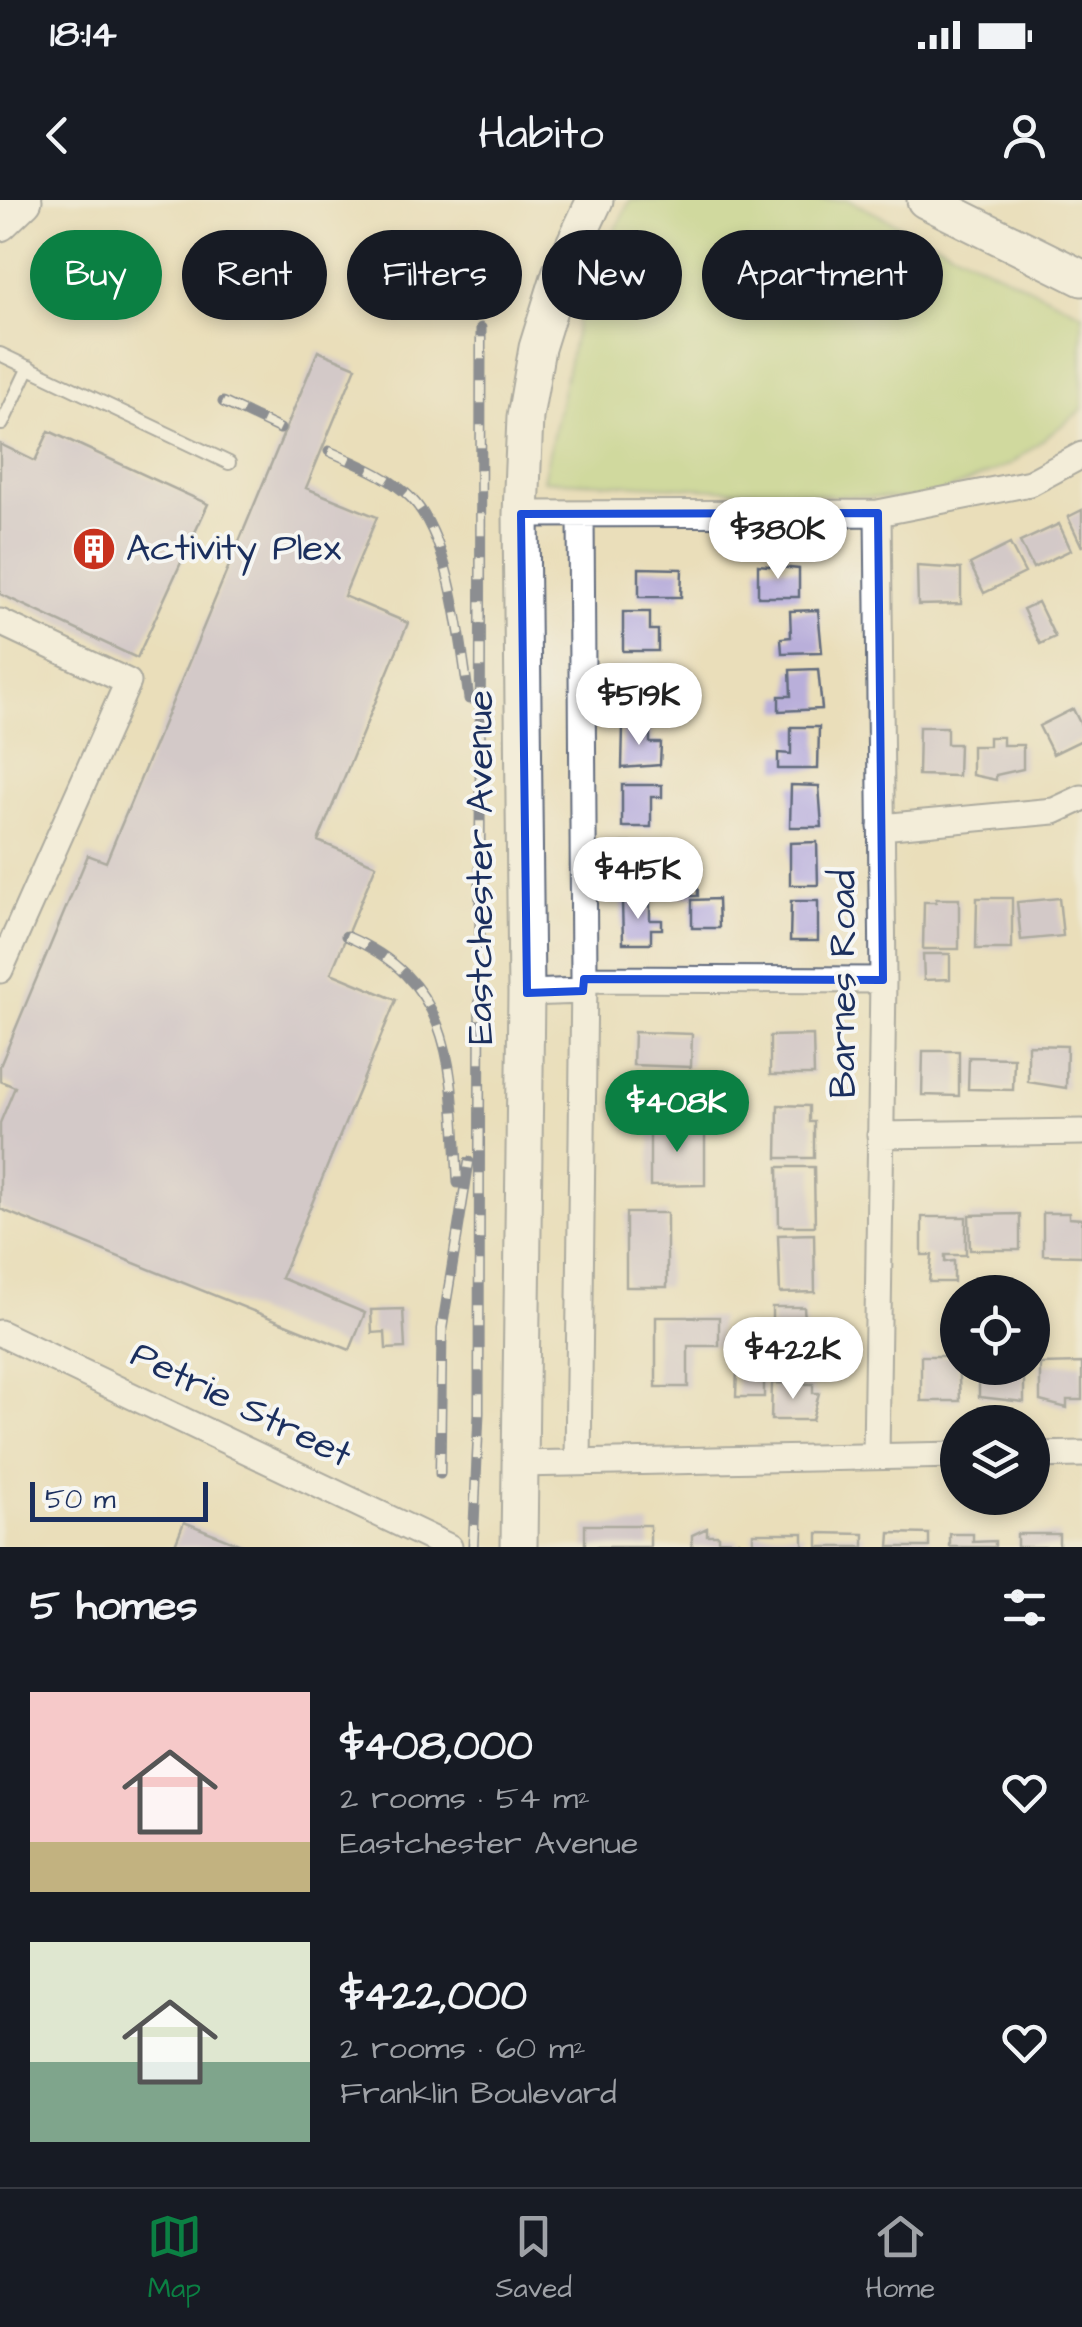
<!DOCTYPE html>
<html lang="en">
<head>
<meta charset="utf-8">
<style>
	body { margin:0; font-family:"Architects Daughter",sans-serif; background:#242831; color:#f1f3f6; height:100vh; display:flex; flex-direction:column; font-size:38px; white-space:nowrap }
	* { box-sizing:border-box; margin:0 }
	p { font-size:32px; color:#9ea1a6 }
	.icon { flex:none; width:55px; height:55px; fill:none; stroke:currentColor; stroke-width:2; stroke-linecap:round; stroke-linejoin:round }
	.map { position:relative; height:1347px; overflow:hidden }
	.drawer { display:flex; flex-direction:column; background:#171b24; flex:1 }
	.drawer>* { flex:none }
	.banner { position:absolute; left:30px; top:30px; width:1022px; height:90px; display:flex; gap:20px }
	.buttons { position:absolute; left:940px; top:1075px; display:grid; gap:20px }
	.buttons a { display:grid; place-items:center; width:110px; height:110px; border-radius:50%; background:#171b24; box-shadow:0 5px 15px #0003; font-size:50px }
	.scale { position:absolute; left:30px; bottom:25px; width:178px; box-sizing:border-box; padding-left:10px; border:5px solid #1b2f5e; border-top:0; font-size:28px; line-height:35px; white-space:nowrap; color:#1b2f5e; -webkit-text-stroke:8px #f6f6f2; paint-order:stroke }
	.price { position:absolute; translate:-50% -85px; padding:0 22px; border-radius:35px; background:#fff; color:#222; font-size:32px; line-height:65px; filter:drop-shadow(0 2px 5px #0008) }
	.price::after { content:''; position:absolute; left:50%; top:60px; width:30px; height:22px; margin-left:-15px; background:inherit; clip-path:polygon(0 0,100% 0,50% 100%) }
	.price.current { background:#0b8043; color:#fff }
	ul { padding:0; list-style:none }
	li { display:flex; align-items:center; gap:30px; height:250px; padding:0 30px }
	li span { display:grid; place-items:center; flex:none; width:280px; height:200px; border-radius:0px; color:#555 }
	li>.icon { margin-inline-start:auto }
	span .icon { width:120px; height:120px; fill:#fffc; stroke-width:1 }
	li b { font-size:42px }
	h2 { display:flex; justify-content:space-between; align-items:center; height:120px; padding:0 30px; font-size:42px }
	.pill { padding:0 35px; border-radius:45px; background:#171b24; box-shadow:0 5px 15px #0003; font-size:35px; line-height:90px }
	.pill.current { background:#0b8043; color:#fff }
	.status { display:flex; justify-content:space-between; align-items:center; height:70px; padding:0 50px; background:#171b24; direction:ltr }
	.status svg { height:28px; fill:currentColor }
	header { display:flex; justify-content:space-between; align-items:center; height:130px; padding:0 30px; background:#171b24; font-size:45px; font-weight:600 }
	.tabs { display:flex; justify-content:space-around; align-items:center; height:140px; border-top:2px solid #363941; background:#171b24; font-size:28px; color:#9ea1a6 }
	.tabs a { display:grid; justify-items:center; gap:5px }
	.tabs .current { color:#0b8043 }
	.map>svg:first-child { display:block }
	.green { fill:#b1d27b; stroke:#66806c; stroke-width:2.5 }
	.building { fill:#b9afda }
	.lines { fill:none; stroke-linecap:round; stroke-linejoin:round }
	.lane-casing { stroke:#636c7e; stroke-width:16 }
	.street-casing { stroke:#636c7e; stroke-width:29 }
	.secondary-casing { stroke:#636c7e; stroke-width:39 }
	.lane { stroke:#fff; stroke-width:12 }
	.street { stroke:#fff; stroke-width:25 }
	.secondary { stroke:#fff; stroke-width:35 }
	.rail-casing { stroke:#1b2f5e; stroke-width:11 }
	.rail { stroke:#f6f6f2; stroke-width:8; stroke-dasharray:22; stroke-linecap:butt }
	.marked { fill:none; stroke:#1d4ed8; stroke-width:8; stroke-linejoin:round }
	.labels { text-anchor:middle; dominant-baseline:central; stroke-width:8; stroke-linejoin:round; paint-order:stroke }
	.poi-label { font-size:38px; fill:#1b2f5e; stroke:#f6f6f2; text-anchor:start }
	.street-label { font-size:38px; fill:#1b2f5e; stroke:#f6f6f2 }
</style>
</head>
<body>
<div class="status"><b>18:14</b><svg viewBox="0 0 49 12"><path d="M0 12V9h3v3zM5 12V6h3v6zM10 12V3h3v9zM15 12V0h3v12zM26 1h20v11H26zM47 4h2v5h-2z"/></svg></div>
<header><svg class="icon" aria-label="back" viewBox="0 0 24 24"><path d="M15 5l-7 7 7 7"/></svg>Habito<svg class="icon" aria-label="person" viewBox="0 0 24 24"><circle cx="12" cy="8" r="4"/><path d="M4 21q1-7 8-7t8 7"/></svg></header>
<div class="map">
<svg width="1082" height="1347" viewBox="0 0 1082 1347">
	<rect width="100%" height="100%" fill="#f6f6f2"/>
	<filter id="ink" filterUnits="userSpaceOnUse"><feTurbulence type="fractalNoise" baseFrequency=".01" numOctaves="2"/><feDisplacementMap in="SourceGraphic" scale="20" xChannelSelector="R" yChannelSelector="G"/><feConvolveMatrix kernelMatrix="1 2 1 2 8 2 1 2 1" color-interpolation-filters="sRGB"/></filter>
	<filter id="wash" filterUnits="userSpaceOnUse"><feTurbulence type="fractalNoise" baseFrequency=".0048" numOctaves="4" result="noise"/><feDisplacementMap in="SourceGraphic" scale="40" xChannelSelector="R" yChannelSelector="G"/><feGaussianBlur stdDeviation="2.25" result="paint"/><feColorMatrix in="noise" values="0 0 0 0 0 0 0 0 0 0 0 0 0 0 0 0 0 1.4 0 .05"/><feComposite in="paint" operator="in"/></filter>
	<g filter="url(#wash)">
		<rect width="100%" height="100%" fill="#eadeba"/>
		<!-- green -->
		<path class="green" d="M630,0H848L1082,113V210L1011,264L925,300L543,280L583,97Z"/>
		<g id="blocks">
			<!-- building -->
			<path class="building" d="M318,151L356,167L306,288L377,317L344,396L408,423L318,641L376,665L331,773L396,800L281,1078L365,1113L350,1150L0,1009V923L15,887L0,881V866L88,655L106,662Z
				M49,231L208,304L137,458L0,394V244L35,261Z
				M1082,310V347L1068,317Z
				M1059,324L1071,350L1033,368L1020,342Z
				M1010,344L1025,373L984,393L970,364Z
				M758,365L799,369V397H758Z
				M917,366L961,369V404L918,405Z
				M639,368L682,369L681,397H639Z
				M1038,402L1055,437L1040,444L1023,409Z
				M818,410L822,452L782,453L781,438L791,437L790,411Z
				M623,412H650V430H658V451H623Z
				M622,468L649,469V479L662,480V502H650V511L617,510Z
				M818,469L822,509L779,511V496H791L790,470Z
				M1073,509L1082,527V540L1053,554L1039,526Z
				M623,526L650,527V543H661L660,565L622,568Z
				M791,527H819L818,569H778V553L791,554Z
				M919,527H947V544H959L958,576L918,575Z
				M989,537H1003V545H1023V569L996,575V580L972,575V546H989Z
				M622,585H662V597H651V627H622Z
				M791,585L819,586L822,627H790Z
				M817,642L818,685H790V643Z
				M622,643H650V651H661V670H650V684H622Z
				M697,671L698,696H669V672Z
				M977,698H1012V749H976Z
				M1059,698L1063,736L1021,740L1017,702Z
				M718,699L719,728H692V700Z
				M936,699H959V749H923L924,702H936Z
				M622,700H650V720H662V729H651V743H623Z
				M791,701H818V741H790Z
				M923,754H950V779L924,780Z
				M634,832L692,834L691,867L633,865Z
				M813,835L814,875H770V836Z
				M1028,845L1067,846L1066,888L1028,882Z
				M923,851H959V896L922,895Z
				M969,857L1014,858L1013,890L968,889Z
				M778,905L809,906V922H814V958H777Z
				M650,925H705V985L650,986Z
				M778,967H814L815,1026H779Z
				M626,1013H667V1087H626Z
				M1043,1013H1069V1018L1082,1019V1056L1043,1055Z
				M1020,1014V1050H970L969,1015Z
				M922,1017H966V1055H945V1062L954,1061V1082H929L932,1055H922Z
				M814,1034L815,1092L780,1093L778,1035Z
				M772,1107H804L808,1162H771V1155H759V1133H772Z
				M403,1109L405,1148L386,1149L385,1132L372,1133L371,1110Z
				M656,1117H719V1146H688V1187H656Z
				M921,1156H958L960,1201H921Z
				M1082,1163V1200H1067V1208L1040,1201V1164Z
				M737,1167H764V1197H736Z
				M979,1168H1024V1202L979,1197Z
				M772,1183L813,1184V1193H819L812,1220H771Z
				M184,1322L246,1347H174Z
				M585,1325H650V1347H585Z
				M707,1328V1335H718V1340L738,1341V1347H692V1335Z
				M753,1333H803V1347H753Z
				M818,1333L864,1334V1347H818Z
				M890,1333L929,1334V1347H889Z
				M950,1334H973V1342L995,1341V1347H950Z
				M1017,1334H1059V1347H1017Z"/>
		</g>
	</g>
	<g filter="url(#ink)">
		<use href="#blocks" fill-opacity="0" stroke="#636c7e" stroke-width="2.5"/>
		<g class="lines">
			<!-- lane casing -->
			<g class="lane-casing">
				<path id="lane" d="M0,154L229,263
					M2,224L29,167"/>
			</g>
			<!-- street casing -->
			<g class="street-casing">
				<path id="street" d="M521,314L878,313L1030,283L1082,255
					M0,422L128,482L0,770
					M881,627L1054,611L1082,598
					M584,779L883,780
					M526,793L583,791
					M880,935L1082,932
					M0,1133L449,1347
					M1032,1255L1082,1254
					M876,1256L883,780L878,313
					M578,1261L584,779L581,314
					M519,1264L958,1255"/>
			</g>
			<!-- secondary casing -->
			<g class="secondary-casing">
				<path id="secondary" d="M925,0L1082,78
					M0,23L24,0
					M519,1347L526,793L521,314L525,217L537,148L560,74L595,0"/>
			</g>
			<!-- lane -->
			<use href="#lane" class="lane"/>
			<!-- street -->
			<use href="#street" class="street"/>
			<!-- secondary -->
			<use href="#secondary" class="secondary"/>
			<!-- rail casing -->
			<g class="rail-casing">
				<path id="rail" d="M223,202L280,229
					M329,251C357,264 389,276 411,298C451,338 461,445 469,499
					M346,736C460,784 451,877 458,983
					M440,1274L442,1129L469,962
					M473,1347L479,1213L481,128"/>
			</g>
			<!-- rail -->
			<use href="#rail" class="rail"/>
		</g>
	</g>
	<!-- marked area -->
	<path d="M0 0H1082V1347H0ZM878,313L883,780L584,779L583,791L527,793L521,314Z" fill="#eadeba" fill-opacity=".55" fill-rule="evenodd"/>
	<path class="marked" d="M878,313L883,780L584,779L583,791L527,793L521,314Z"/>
	<!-- icons -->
	<defs>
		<g id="building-disc" transform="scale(2.25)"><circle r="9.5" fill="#c8321e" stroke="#f6f6f2"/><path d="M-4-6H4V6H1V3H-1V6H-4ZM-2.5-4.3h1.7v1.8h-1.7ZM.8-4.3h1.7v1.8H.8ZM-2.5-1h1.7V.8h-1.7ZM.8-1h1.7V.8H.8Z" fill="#fff"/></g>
	</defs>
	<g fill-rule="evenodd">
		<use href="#building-disc" x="94" y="349"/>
	</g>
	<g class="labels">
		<!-- poi labels -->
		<g class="poi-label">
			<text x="126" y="349">Activity Plex</text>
		</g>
		<!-- street labels -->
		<g class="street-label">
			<text transform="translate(481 667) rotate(-90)">Eastchester Avenue</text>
			<text transform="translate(844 784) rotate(-90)">Barnes Road</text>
			<text transform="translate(241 1205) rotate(26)">Petrie Street</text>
		</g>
	</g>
</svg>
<div class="buttons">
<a><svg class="icon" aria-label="locate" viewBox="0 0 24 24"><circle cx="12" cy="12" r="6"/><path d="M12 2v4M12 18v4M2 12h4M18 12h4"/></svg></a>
<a><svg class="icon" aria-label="layers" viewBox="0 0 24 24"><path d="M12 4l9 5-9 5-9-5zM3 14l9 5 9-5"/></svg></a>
</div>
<div class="scale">50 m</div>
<b class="price" style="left:778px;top:382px">$380K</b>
<b class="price" style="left:639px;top:548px">$519K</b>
<b class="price" style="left:638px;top:722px">$415K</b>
<b class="price current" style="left:677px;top:955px">$408K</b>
<b class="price" style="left:793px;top:1202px">$422K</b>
<div class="banner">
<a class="pill current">Buy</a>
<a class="pill">Rent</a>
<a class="pill">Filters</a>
<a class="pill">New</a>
<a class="pill">Apartment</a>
</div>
</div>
<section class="drawer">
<h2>5 homes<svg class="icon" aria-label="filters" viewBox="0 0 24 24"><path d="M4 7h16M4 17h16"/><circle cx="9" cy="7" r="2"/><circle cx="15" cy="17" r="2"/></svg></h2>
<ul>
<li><span style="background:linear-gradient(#f6c9c9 75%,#c2b280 0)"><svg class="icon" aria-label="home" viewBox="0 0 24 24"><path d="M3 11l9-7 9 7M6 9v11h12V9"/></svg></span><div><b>$408,000</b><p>2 rooms · 54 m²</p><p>Eastchester Avenue</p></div><svg class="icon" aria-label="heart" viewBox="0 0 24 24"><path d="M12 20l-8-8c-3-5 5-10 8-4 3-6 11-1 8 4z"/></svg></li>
<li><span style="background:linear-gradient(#dfe7d0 60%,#7fa58c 0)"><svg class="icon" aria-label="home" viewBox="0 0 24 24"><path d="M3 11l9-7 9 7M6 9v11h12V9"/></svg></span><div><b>$422,000</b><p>2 rooms · 60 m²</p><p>Franklin Boulevard</p></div><svg class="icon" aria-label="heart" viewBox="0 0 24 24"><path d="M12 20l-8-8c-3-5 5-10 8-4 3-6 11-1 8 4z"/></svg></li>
</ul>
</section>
<nav class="tabs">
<a class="current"><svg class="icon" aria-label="map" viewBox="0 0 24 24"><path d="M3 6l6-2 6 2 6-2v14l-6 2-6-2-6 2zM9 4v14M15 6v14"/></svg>Map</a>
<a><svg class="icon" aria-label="saved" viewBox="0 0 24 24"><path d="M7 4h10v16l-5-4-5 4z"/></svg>Saved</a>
<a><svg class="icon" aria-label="home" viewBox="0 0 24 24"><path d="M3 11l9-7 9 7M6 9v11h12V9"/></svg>Home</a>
</nav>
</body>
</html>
